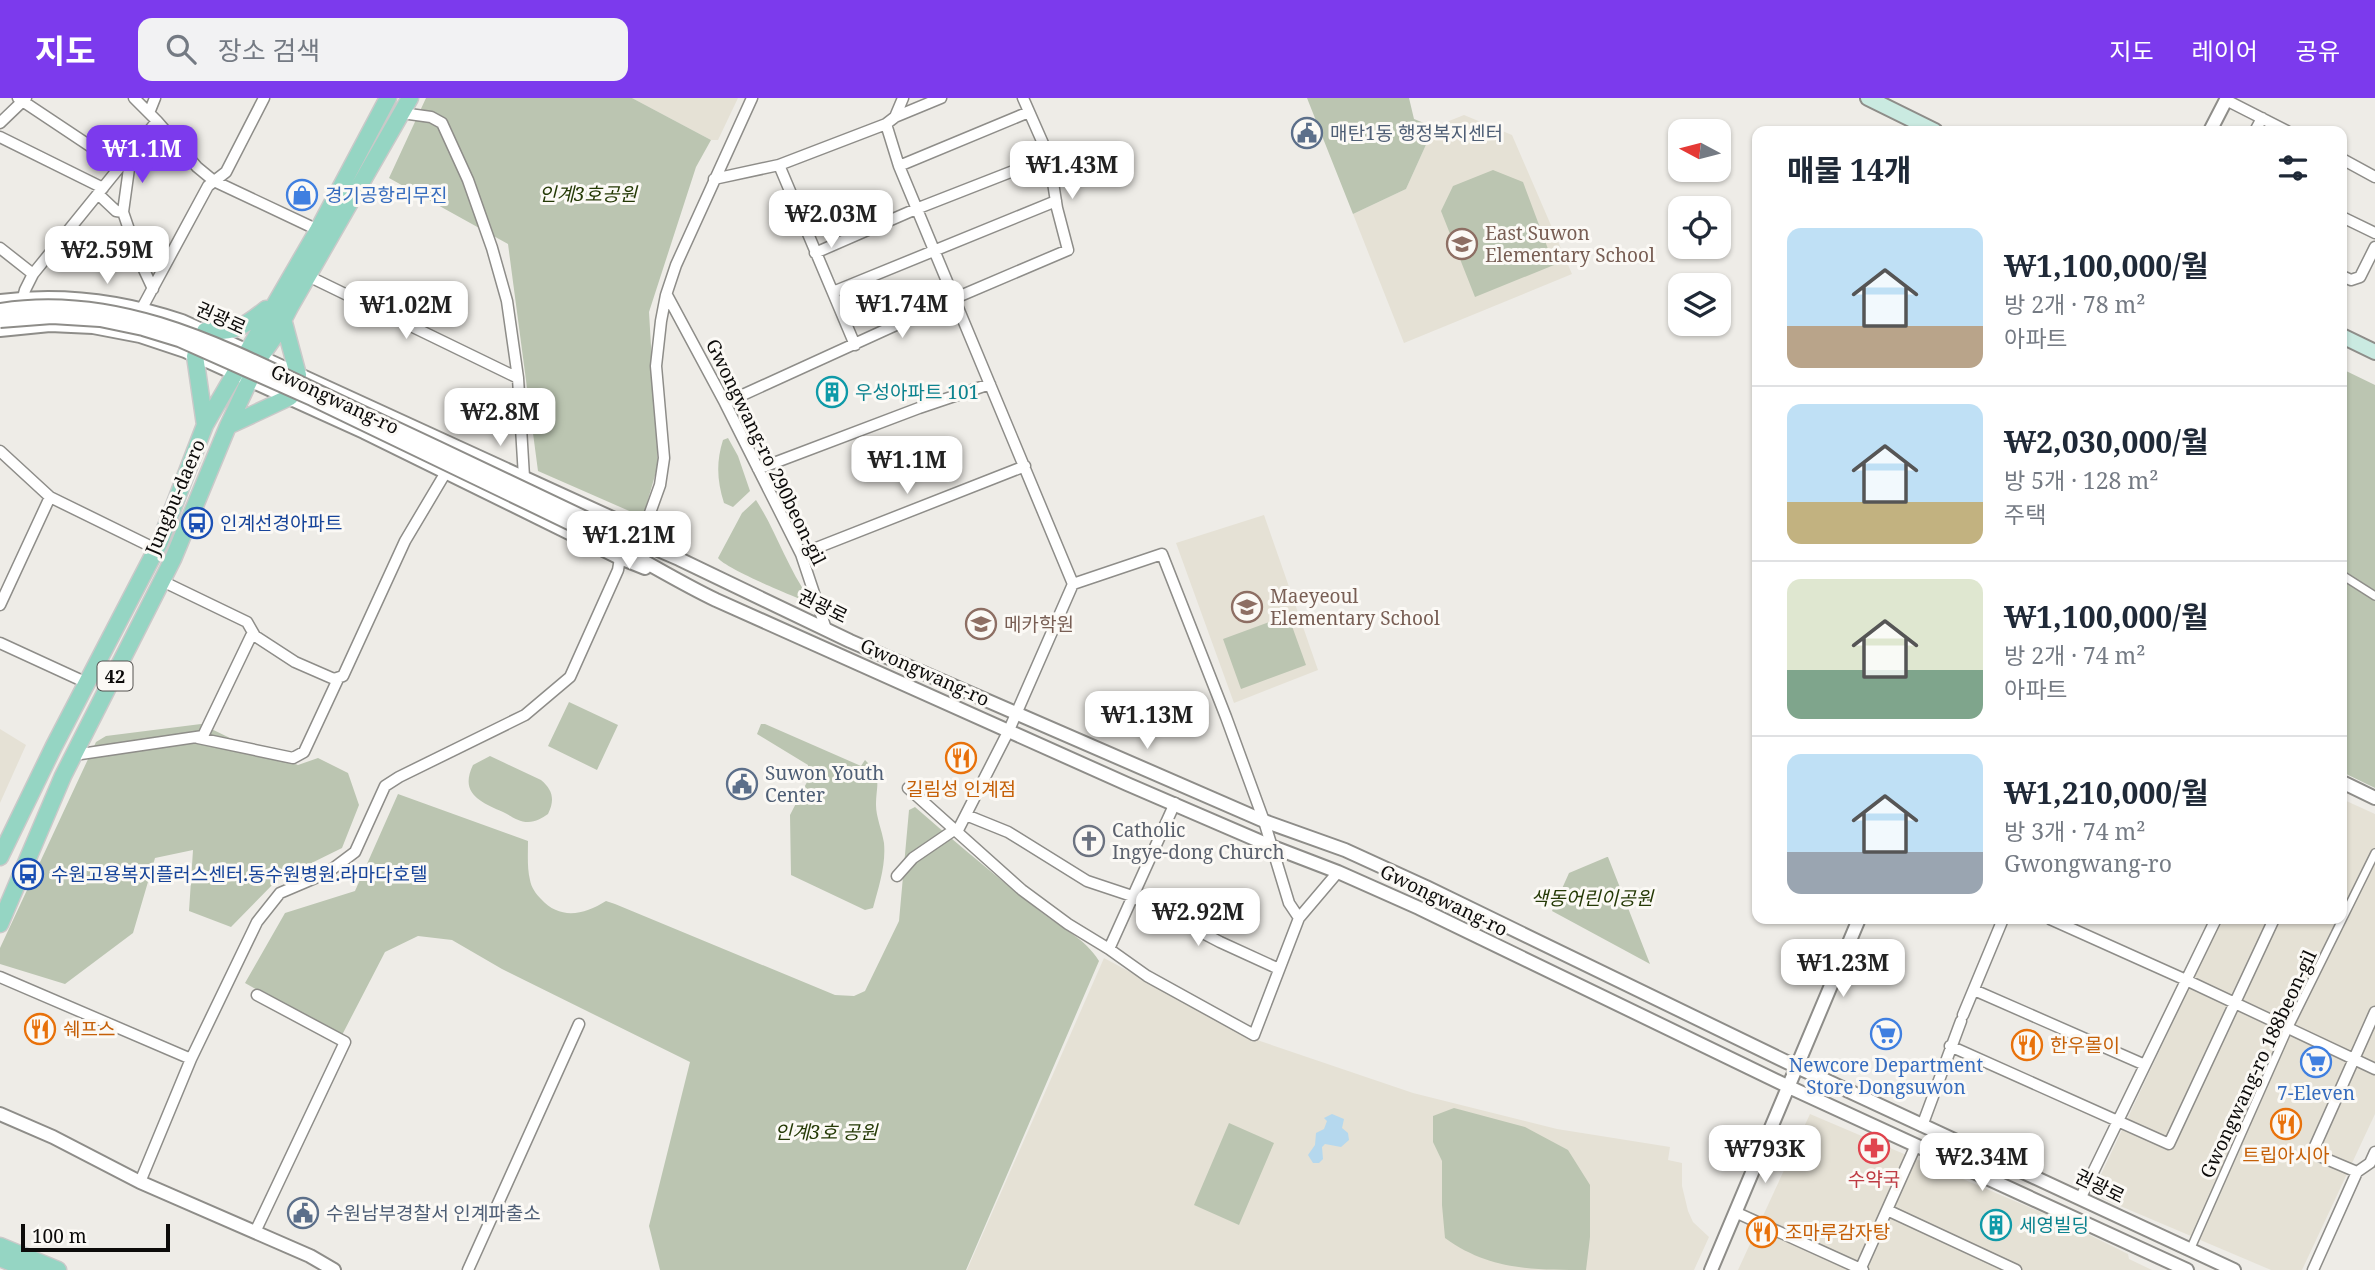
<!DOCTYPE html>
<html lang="ko">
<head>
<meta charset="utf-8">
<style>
	body { margin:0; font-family:"Noto Serif","Noto Sans KR",serif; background:#f2f2f3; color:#1f2937; height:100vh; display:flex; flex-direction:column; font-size:26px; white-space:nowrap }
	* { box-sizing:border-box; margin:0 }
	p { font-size:23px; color:#747a83 }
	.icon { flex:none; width:38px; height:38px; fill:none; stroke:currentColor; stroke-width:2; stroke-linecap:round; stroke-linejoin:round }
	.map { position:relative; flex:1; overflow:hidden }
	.drawer { position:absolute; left:1752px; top:28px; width:595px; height:798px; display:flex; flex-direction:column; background:#fff; border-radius:14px; box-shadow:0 2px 5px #0004 }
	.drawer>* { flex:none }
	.needle { width:46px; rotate:277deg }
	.fabs { position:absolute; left:1668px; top:21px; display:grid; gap:14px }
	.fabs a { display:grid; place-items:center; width:63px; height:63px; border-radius:14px; background:#fff; box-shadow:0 2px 5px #0004; font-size:35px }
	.scale { position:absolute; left:21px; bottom:18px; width:149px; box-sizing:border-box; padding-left:7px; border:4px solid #0c0b0a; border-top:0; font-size:19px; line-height:24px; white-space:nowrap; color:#0c0b0a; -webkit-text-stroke:5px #fbf9f5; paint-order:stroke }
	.price { position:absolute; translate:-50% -60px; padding:0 16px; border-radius:14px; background:#fff; color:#222; font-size:23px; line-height:46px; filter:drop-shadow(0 2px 4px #0008) }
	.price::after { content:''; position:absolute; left:50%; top:42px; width:21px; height:16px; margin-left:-10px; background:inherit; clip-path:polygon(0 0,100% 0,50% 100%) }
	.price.current { background:#7c3aed; color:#fff }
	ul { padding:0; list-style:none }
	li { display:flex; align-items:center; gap:21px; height:175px; padding:0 35px }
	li+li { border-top:2px solid #e0e1e3 }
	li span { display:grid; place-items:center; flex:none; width:196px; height:140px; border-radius:14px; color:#555 }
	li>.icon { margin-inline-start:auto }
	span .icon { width:84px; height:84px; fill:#fffc; stroke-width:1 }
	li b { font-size:30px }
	h2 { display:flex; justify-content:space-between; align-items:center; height:84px; padding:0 35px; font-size:30px }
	header { display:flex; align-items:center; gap:42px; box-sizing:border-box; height:98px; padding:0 35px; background:#7c3aed; color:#fff }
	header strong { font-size:33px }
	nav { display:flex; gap:38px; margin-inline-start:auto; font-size:24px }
	.search { width:490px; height:63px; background:#f2f2f3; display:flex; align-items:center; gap:18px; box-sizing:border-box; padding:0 24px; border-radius:14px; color:#747a83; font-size:26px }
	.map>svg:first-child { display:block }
	.built { fill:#e5e1d5 }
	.green { fill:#bbc5b1 }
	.water { fill:#b5d8ee }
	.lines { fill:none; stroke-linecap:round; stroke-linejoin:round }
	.pedestrian-casing { stroke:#8e8d89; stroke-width:10 }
	.minor-casing { stroke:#8e8d89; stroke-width:13 }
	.tertiary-casing { stroke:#8e8d89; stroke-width:16 }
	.secondary-casing { stroke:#8e8d89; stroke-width:18 }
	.primary-casing { stroke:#cac9c9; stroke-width:19 }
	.pedestrian { stroke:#fff; stroke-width:7 }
	.minor { stroke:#fff; stroke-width:10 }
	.tertiary { stroke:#fff; stroke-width:12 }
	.secondary { stroke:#caeae1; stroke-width:14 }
	.primary { stroke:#95d5c3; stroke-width:16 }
	.tertiary-bridge-casing { stroke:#8e8d89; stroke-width:16; stroke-linecap:butt }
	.tertiary-bridge { stroke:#fff; stroke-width:12 }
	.labels { text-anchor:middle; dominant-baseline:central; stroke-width:6; stroke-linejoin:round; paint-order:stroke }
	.shield { fill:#fbf9f5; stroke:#545250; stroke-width:2 }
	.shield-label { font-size:18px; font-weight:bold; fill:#0c0b0a }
	.service-label { font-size:19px; fill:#4e5e75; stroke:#fbf9f5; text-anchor:start }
	.park-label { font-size:19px; font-style:italic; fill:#243905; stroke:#fbf9f5 }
	.shop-label { font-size:19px; fill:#366cbe; stroke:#fbf9f5 }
	.education-label { font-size:19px; fill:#785e54; stroke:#fbf9f5; text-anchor:start }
	.street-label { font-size:19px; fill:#0c0b0a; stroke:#fbf9f5 }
	.culture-label { font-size:19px; fill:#0d838f; stroke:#fbf9f5; text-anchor:start }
	.transit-label { font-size:19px; fill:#164399; stroke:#fbf9f5; text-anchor:start }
	.food-label { font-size:19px; fill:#c56008; stroke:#fbf9f5; text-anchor:start }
	.worship-label { font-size:19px; fill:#5b616d; stroke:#fbf9f5; text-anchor:start }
	.health-label { font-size:19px; fill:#be3a42; stroke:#fbf9f5 }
</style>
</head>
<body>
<header>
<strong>지도</strong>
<div class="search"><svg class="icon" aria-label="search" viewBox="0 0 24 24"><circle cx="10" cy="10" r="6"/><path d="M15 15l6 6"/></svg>장소 검색</div>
<nav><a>지도</a><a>레이어</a><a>공유</a></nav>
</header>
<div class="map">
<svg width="2375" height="1172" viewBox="0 0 2375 1172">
	<rect width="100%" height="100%" fill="#eeece7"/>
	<!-- built -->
	<path class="built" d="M632,0H738L718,42H711Z
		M1464,17L1512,37L1572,176L1404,245L1353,116L1406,91L1434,29Z
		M1264,417L1318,572L1234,605L1176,445Z
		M0,631L26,647L0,705Z
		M2342,701L2375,716V1016L2302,1172H2271L2099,1099L2095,1089L2222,821H2342Z
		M1104,860L1257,942L1413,995L1557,1031L1670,1049L1668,1062L1682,1065V1088L1688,1113L1693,1124L1709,1139L1694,1172H967Z
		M1810,1016L2057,1121L2128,1156L2129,1161L2152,1172H1738Z"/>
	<!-- green -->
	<path class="green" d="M426,0H632L711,42L696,69L649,214L658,367L643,419L538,373L508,146L389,80Z
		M1307,0H1409L1414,21L1434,29L1406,91L1353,116Z
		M1493,72L1523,84L1554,167L1475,199L1441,113L1453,88Z
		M2342,271L2375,287V690L2342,674Z
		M728,340L738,358L750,393L733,409L724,405C717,383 716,364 723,342Z
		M756,402C776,433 787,469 809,500V504C795,500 725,470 718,460L742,415Z
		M1288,517L1306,567L1241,591L1223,541Z
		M569,604L618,627L597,672L548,648Z
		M201,626L230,640L298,667L318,660L348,675L359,707L342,750L277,782L231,829L189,813L193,752L155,760L133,835L65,886L0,866V850L96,644L106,638Z
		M761,626H765L861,668L865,662C883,680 876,686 876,707C876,719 882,732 884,745C886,767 879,788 873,810L865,812L791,777L790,717L807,684L808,667L757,636Z
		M490,658L541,682C553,692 555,702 548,716C542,720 536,724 528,724C519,724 511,718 503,714C481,704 459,696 473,667Z
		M398,696L528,743C528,756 527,770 530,782C531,789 536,796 541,801C560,822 584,817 606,803L615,806L835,897L854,898L865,893L899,823L909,712L915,709C956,745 998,780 1041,814C1062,831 1085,840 1099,863L966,1172H660L649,1128L690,964L502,871L452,842L418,838L385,854L341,939L245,885L285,815L355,793Z
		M1607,759H1608L1650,866L1552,813L1569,775Z
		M1454,1010L1525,1029L1568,1052L1590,1087V1139L1586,1172C1532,1172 1489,1172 1445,1140L1442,1107V1063L1433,1044V1018Z
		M1229,1025L1274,1045L1239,1127L1194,1107Z"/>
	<!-- water -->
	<path class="water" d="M1332,1016L1344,1021L1342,1030L1348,1035L1349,1042L1341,1049L1325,1046L1322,1049L1323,1061L1319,1065H1313L1308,1057L1315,1047L1316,1035L1324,1031L1327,1023L1324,1020Z"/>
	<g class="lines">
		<!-- pedestrian casing -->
		<g class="pedestrian-casing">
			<path id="pedestrian" d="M2342,477L2375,498
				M2190,1152L2288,931L2375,755"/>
		</g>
		<!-- minor casing -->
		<g class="minor-casing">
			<path id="minor" d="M18,0L120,68
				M134,0L157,23L197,69L214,83L318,132
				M2226,2L2287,33
				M149,15L155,0
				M402,15L431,19L442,25L468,82L492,150L507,203L518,280L524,379
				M895,19L903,0
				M0,25L26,0
				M886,26L899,68L1073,486L1009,632L957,734
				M2255,33L2262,20
				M0,39L103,90
				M2342,61L2375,79
				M779,67L855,247
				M899,68L1029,14
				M714,81L779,67L886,26L895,19L941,0
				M98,96L116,113L123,114L139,161L153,191
				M123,114L131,56
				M2342,119L2375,135
				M0,150L33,176
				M815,155L916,111L1049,59
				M308,178L518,280
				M2342,178L2351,182L2360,179L2375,149
				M833,194L1056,103
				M667,197L725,305L801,456L826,531
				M21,207L25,192L33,176L157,23
				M142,210L208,88L226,74L264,0
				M725,305L953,201L1068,152L1057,110L1049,59L1023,0
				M0,353L50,399L156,451
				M758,371L919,310L990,286
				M652,439L646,426L660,387L664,360L656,268L661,223L666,197L676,167L752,0
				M801,456L1025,368
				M162,483L247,524L255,538
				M1073,486L1162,456L1226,619L1264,723L1289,805L1299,820
				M0,507L50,399
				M0,545L87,585
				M198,640L293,660L304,654L338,581
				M74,657L203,638L251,538H255L295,564L334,581L343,578L405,443L446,374
				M908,690L1022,792L1068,826L1109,851L1147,878L1254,937L1299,820L1338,774
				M966,717L1008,734L1087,783L1132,798L1220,844L1279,871
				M897,778L913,760L954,732
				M2050,821L2186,882L2375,971
				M1109,851L1175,705
				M0,879L191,961
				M1974,892L2145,967
				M1963,917L2003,821
				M1950,948L2169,1046L2274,821
				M1922,1028L1961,923
				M2357,1074L2312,1055L2375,914
				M140,1084L191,961L257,824L280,795L327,775L355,754L385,688L399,679L525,617L570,579L618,472L620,460
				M2081,1099L2216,821
				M1887,1112L2016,1172
				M1735,1114L1863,1172
				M255,1134L345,944L257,897
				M468,1172L579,926
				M1860,1172L1916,1047
				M2313,1172L2357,1074L2370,1065L2375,1054"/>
		</g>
		<!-- tertiary casing -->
		<g class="tertiary-casing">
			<path id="tertiary" d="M2210,33L2227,0
				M0,203C62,195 123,203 182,223L621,424L652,439L668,452
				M0,232L50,227L93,229L140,238L185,253L364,334L620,460L645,470
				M598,426L679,461L850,543L1264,723L1345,752L1426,789L1797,969L2234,1172
				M594,437C636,457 674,482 716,502L1127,686L1273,749L1338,774L1419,810L1789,989L2187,1172
				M2342,684L2375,700
				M0,1016L53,1039L140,1084L310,1158L334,1172
				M1711,1172L1859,821"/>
		</g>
		<!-- secondary casing -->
		<g class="secondary-casing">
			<path id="secondary" d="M1868,0L1935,33
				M2342,238L2375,254"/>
		</g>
		<!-- primary casing -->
		<g class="primary-casing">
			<path id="primary" d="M283,221L298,277
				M205,233C234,235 244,229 266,211
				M195,258L205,327
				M228,328L290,299
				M0,759L54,648L160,444L205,327L318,132L388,0
				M0,826L63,678L173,461L228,328L261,258L275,238L290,209L410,0
				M0,1148L58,1172
				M0,1160L29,1172"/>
		</g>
		<!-- pedestrian -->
		<use href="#pedestrian" class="pedestrian"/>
		<!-- minor -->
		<use href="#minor" class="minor"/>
		<!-- tertiary -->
		<use href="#tertiary" class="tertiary"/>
		<!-- secondary -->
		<use href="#secondary" class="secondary"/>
		<!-- primary -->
		<use href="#primary" class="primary"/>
		<!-- tertiary-bridge casing -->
		<g class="tertiary-bridge-casing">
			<path id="tertiary-bridge" d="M0,212C128,191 241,258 353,310C435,348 516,387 598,426
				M0,223L52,219L100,222L143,231L179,242L312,301L594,437"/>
		</g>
		<!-- tertiary-bridge -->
		<use href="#tertiary-bridge" class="tertiary-bridge"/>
	</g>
	<!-- icons -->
	<defs>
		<g id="civic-ring" transform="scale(1.575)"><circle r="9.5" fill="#fbf9f5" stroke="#5c6f8a" stroke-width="1.5"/><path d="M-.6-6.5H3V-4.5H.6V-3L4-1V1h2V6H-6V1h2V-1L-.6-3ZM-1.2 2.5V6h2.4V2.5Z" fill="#5c6f8a"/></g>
		<g id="shop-ring" transform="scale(1.575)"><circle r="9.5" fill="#fbf9f5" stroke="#3f7fe0" stroke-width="1.5"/><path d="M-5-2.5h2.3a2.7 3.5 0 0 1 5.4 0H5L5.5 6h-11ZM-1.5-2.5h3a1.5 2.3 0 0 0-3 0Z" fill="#3f7fe0"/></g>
		<g id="school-ring" transform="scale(1.575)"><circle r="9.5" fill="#fbf9f5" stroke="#8d6e63" stroke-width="1.5"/><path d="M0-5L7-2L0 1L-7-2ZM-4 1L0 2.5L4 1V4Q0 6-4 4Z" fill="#8d6e63"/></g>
		<g id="building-ring" transform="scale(1.575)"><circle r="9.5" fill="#fbf9f5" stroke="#0f9aa8" stroke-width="1.5"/><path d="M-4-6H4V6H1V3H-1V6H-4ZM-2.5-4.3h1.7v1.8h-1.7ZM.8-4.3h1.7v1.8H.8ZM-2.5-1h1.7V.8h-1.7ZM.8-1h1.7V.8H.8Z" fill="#0f9aa8"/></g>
		<g id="bus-ring" transform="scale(1.575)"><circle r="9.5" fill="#fbf9f5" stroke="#1a4fb4" stroke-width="1.5"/><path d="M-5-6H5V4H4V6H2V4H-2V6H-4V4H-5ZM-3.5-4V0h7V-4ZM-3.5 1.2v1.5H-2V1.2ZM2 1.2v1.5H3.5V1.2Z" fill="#1a4fb4"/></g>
		<g id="restaurant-ring" transform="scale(1.575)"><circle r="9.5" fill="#fbf9f5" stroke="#e8710a" stroke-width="1.5"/><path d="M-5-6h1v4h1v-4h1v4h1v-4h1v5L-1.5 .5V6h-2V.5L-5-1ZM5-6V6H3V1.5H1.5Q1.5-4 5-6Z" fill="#e8710a"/></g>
		<g id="church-ring" transform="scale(1.575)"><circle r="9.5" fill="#fbf9f5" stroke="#6b7280" stroke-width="1.5"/><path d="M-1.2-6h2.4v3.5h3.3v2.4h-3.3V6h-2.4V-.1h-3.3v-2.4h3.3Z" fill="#6b7280"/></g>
		<g id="supermarket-ring" transform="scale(1.575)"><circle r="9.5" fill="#fbf9f5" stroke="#3f7fe0" stroke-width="1.5"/><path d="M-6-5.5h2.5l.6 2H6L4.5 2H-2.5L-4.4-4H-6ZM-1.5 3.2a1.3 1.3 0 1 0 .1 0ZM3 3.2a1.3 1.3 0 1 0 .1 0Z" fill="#3f7fe0"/></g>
		<g id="pharmacy-ring" transform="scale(1.575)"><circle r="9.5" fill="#fbf9f5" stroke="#e0444e" stroke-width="1.5"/><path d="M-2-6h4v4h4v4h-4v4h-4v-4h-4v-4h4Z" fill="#e0444e"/></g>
	</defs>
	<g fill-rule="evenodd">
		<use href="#civic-ring" x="1307" y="35"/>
		<use href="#shop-ring" x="302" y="97"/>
		<use href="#school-ring" x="1462" y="146"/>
		<use href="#building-ring" x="832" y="294"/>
		<use href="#bus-ring" x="197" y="425"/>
		<use href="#school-ring" x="1247" y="509"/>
		<use href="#school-ring" x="981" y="526"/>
		<use href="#restaurant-ring" x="961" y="660"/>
		<use href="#civic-ring" x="742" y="686"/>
		<use href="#church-ring" x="1089" y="743"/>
		<use href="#bus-ring" x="28" y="776"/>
		<use href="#restaurant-ring" x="40" y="931"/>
		<use href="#supermarket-ring" x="1886" y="936"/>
		<use href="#restaurant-ring" x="2027" y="947"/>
		<use href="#supermarket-ring" x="2316" y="964"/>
		<use href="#restaurant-ring" x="2286" y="1026"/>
		<use href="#pharmacy-ring" x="1874" y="1050"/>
		<use href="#civic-ring" x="303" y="1115"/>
		<use href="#building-ring" x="1996" y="1127"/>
		<use href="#restaurant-ring" x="1762" y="1134"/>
	</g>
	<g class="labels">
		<!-- shield labels -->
		<rect class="shield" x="97.5" y="563.5" width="35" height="29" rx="5"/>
		<g class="shield-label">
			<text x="115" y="578">42</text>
		</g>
		<!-- service labels -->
		<g class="service-label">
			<text x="1330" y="35">매탄1동 행정복지센터</text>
			<text x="765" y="675">Suwon Youth<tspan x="765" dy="22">Center</tspan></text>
			<text x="326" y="1115">수원남부경찰서 인계파출소</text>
		</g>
		<!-- park labels -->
		<g class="park-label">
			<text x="588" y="96">인계3호공원</text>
			<text x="1592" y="800">색동어린이공원</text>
			<text x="826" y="1034">인계3호 공원</text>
		</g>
		<!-- shop labels -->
		<g class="shop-label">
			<text x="325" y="97" text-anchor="start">경기공항리무진</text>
			<text x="1886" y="967">Newcore Department<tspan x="1886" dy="22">Store Dongsuwon</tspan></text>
			<text x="2316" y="995">7-Eleven</text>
		</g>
		<!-- education labels -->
		<g class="education-label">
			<text x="1485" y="135">East Suwon<tspan x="1485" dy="22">Elementary School</tspan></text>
			<text x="1270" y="498">Maeyeoul<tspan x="1270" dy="22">Elementary School</tspan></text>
			<text x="1004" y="526">메카학원</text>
		</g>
		<!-- street labels -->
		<g class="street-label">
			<text transform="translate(221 220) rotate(24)">권광로</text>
			<text transform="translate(335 301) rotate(25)">Gwongwang-ro</text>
			<text transform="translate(766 354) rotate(64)">Gwongwang-ro 290beon-gil</text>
			<text transform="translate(175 399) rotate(-67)">Jungbu-daero</text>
			<text transform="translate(823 508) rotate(26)">권광로</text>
			<text transform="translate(925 574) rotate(24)">Gwongwang-ro</text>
			<text transform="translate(1444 802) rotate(26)">Gwongwang-ro</text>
			<text transform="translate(2258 966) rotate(-65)">Gwongwang-ro 188beon-gil</text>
			<text transform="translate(2100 1088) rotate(26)">권광로</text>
		</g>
		<!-- culture labels -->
		<g class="culture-label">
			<text x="855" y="294">우성아파트 101</text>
			<text x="2019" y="1127">세영빌딩</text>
		</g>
		<!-- transit labels -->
		<g class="transit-label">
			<text x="220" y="425">인계선경아파트</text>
			<text x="51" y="776">수원고용복지플러스센터.동수원병원.라마다호텔</text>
		</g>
		<!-- food labels -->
		<g class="food-label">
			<text x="961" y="691" text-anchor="middle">길림성 인계점</text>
			<text x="63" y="931">쉐프스</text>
			<text x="2050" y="947">한우몰이</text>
			<text x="2286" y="1057" text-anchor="middle">트립아시아</text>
			<text x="1785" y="1134">조마루감자탕</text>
		</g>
		<!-- worship labels -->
		<g class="worship-label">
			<text x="1112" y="732">Catholic<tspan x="1112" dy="22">Ingye-dong Church</tspan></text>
		</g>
		<!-- health labels -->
		<g class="health-label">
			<text x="1874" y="1081">수약국</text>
		</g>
	</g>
</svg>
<div class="fabs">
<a><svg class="needle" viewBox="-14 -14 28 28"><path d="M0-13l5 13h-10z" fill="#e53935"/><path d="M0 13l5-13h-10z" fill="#747a83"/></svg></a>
<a><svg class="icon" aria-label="locate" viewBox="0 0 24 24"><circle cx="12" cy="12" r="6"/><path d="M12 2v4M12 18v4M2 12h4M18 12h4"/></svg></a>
<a><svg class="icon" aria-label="layers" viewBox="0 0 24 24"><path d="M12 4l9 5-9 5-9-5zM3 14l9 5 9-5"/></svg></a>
</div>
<div class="scale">100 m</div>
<b class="price current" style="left:142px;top:87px">₩1.1M</b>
<b class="price" style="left:1072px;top:103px">₩1.43M</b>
<b class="price" style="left:831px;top:152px">₩2.03M</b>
<b class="price" style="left:107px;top:188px">₩2.59M</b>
<b class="price" style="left:902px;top:242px">₩1.74M</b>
<b class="price" style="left:406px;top:243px">₩1.02M</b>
<b class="price" style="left:500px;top:350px">₩2.8M</b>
<b class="price" style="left:907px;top:398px">₩1.1M</b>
<b class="price" style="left:629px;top:473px">₩1.21M</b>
<b class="price" style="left:1147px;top:653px">₩1.13M</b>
<b class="price" style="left:1198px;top:850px">₩2.92M</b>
<b class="price" style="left:1843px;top:901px">₩1.23M</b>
<b class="price" style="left:1765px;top:1087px">₩793K</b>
<b class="price" style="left:1982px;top:1095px">₩2.34M</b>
<section class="drawer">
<h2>매물 14개<svg class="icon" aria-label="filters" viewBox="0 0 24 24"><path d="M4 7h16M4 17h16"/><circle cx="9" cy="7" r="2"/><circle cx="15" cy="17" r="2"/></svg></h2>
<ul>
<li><span style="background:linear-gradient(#bfe0f5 70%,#b9a48a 0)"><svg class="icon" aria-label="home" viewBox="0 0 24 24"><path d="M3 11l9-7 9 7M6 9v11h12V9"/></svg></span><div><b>₩1,100,000/월</b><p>방 2개 · 78 m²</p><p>아파트</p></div></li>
<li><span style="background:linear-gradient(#bfe0f5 70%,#c2b280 0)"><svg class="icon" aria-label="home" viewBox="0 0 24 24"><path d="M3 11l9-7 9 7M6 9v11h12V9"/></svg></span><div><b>₩2,030,000/월</b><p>방 5개 · 128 m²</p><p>주택</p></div></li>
<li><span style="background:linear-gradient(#dfe7d0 65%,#7fa58c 0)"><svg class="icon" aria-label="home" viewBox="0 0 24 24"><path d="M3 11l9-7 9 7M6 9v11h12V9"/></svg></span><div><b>₩1,100,000/월</b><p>방 2개 · 74 m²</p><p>아파트</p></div></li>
<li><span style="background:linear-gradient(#bfe0f5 70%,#9aa5b1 0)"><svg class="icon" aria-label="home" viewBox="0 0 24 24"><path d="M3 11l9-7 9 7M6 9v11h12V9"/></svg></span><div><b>₩1,210,000/월</b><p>방 3개 · 74 m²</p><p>Gwongwang-ro</p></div></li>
</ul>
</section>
</div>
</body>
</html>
